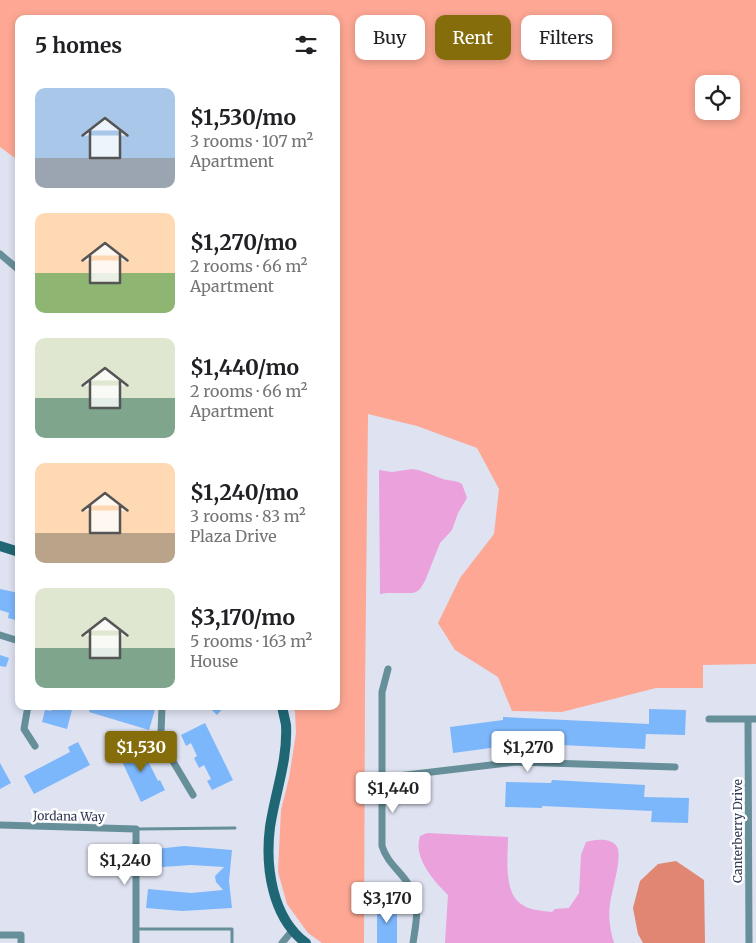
<!DOCTYPE html>
<html lang="en">
<head>
<meta charset="utf-8">
<style>
	body { margin:0; font-family:Merriweather,serif; background:#f2f2f2; color:#202124; height:100vh; display:flex; flex-direction:column; font-size:19px; white-space:nowrap }
	* { box-sizing:border-box; margin:0 }
	p { font-size:16px; color:#757577 }
	.icon { flex:none; width:28px; height:28px; fill:none; stroke:currentColor; stroke-width:2; stroke-linecap:round; stroke-linejoin:round }
	.map { position:relative; flex:1; overflow:hidden }
	.drawer { position:absolute; left:15px; top:15px; width:325px; height:695px; display:flex; flex-direction:column; background:#fff; border-radius:10px; box-shadow:0 2px 8px #0003 }
	.drawer>* { flex:none }
	.guide { position:absolute; left:355px; top:15px; width:325px; height:45px; display:flex; gap:10px }
	.tools { position:absolute; left:695px; top:75px; display:grid; gap:10px }
	.tools a { display:grid; place-items:center; width:45px; height:45px; border-radius:10px; background:#fff; box-shadow:0 2px 8px #0003; font-size:25px }
	.price { position:absolute; translate:-50% -42px; padding:0 11px; border-radius:5px; background:#fff; color:#222; font-size:16px; line-height:32px; filter:drop-shadow(0 1px 2px #0008) }
	.price::after { content:''; position:absolute; left:50%; top:30px; width:15px; height:11px; margin-left:-8px; background:inherit; clip-path:polygon(0 0,100% 0,50% 100%) }
	.price.selected { background:#856d0b; color:#fff }
	ul { padding:0; list-style:none }
	li { display:flex; align-items:center; gap:15px; height:125px; padding:0 20px }
	li span { display:grid; place-items:center; flex:none; width:140px; height:100px; border-radius:10px; color:#555 }
	li>.icon { margin-inline-start:auto }
	span .icon { width:60px; height:60px; fill:#fffc; stroke-width:1 }
	li b { font-size:21px }
	h2 { display:flex; justify-content:space-between; align-items:center; height:60px; padding:0 20px; font-size:21px }
	.pill { padding:0 18px; border-radius:10px; background:#fff; box-shadow:0 2px 8px #0003; font-size:18px; line-height:45px }
	.pill.selected { background:#856d0b; color:#fff }
	.map>svg:first-child { display:block }
	.green { fill:#fda794; fill-rule:evenodd }
	.forest { fill:#e08672 }
	.water { fill:#eaa1dc }
	.building { fill:#7db7fb }
	.lines { fill:none; stroke-linecap:round; stroke-linejoin:round }
	.lane { stroke:#668f99; stroke-width:3 }
	.street { stroke:#668f99; stroke-width:7 }
	.secondary { stroke:#206775; stroke-width:10 }
	.labels { text-anchor:middle; dominant-baseline:central; stroke-width:5; stroke-linejoin:round; paint-order:stroke }
	.street-label { font-size:12px; fill:#323956; stroke:#fff }
</style>
</head>
<body>
<div class="map">
<svg width="756" height="943" viewBox="0 0 756 943">
	<rect width="100%" height="100%" fill="#dee2f1"/>
	<!-- green -->
	<path class="green" d="M0,0H756V664L703,665V688H656L562,712L512,711L498,677L455,650L438,623L460,578L494,534L499,489L477,448L417,426L368,414L365,691L364,943H322L308,933L287,904L278,872L281,810L289,778L296,733L295,712L292,706H336V19H19V161L0,147ZM704,84H731V111H704Z"/>
	<!-- forest -->
	<path class="forest" d="M676,861L704,880L705,943H643L638,934L633,908L640,881L658,864Z"/>
	<!-- water -->
	<path class="water" d="M19,366V462L16,458L18,453L16,384Z
		M412,469C425,471 431,475 443,479C449,481 456,480 462,484L467,498L458,513L452,530L440,543L425,581L420,589L416,592L412,593H388L380,594L379,470L392,472Z
		M427,833L508,837C508,856 503,892 521,904C529,910 542,911 552,912L555,909L569,908L579,893L581,855L586,842C595,839 614,837 618,849C621,863 612,889 610,904C608,917 610,931 614,943H445L448,895C433,880 413,858 420,836Z"/>
	<!-- building -->
	<path class="building" d="M0,589L19,593V621L8,618L9,613L0,610Z
		M0,655L9,658L6,667L0,666Z
		M53,706H73L67,729L42,722L45,710L51,711Z
		M91,706H156L149,730L89,712Z
		M208,706H225L217,715Z
		M649,709L686,710L685,735L646,734L645,749L497,742L498,747L453,753L450,727L503,720V717L649,724Z
		M205,723L233,780L212,790L207,781L211,779L204,765L199,768L194,758L197,756L191,743L186,746L181,735Z
		M78,742L90,765L34,794L24,776L70,752L68,747Z
		M139,743L158,781L160,780L165,790L141,802L118,753Z
		M0,763L11,783L0,789Z
		M552,780L645,785L644,797L689,798L688,823L651,822L652,811L542,806V808L505,807L506,782L551,783Z
		M184,846L232,850L229,881L232,908L182,911L146,908L148,889L191,893L223,890L216,882L215,876L224,867L191,865L148,868L146,850Z
		M377,905H397V943H377Z"/>
	<g class="lines">
		<!-- lane -->
		<path class="lane" d="M136,829L235,828
			M137,929H232V943"/>
		<!-- street -->
		<path class="street" d="M0,254L19,270
			M0,635L19,641
			M388,669L382,692V846C387,862 398,869 407,882C422,900 416,922 413,943
			M28,706L24,729L35,746
			M162,706L161,733L171,758L193,795
			M709,719H756
			M748,719L749,943
			M381,778L516,762L675,767
			M0,825L136,829V943
			M0,935H21V943
			M282,943L292,931"/>
		<!-- secondary -->
		<path class="secondary" d="M0,546L19,552
			M282,706C283,712 285,719 286,725C288,760 275,793 270,827C265,867 272,918 306,943"/>
	</g>
	<g class="labels">
		<!-- street labels -->
		<g class="street-label">
			<text transform="translate(69 816) rotate(1)">Jordana Way</text>
			<text transform="translate(737 831) rotate(-90)">Canterberry Drive</text>
		</g>
	</g>
</svg>
<div class="tools">
<a><svg class="icon" aria-label="locate" viewBox="0 0 24 24"><circle cx="12" cy="12" r="6"/><path d="M12 2v4M12 18v4M2 12h4M18 12h4"/></svg></a>
</div>
<b class="price selected" style="left:141px;top:773px">$1,530</b>
<b class="price" style="left:528px;top:773px">$1,270</b>
<b class="price" style="left:393px;top:814px">$1,440</b>
<b class="price" style="left:125px;top:886px">$1,240</b>
<b class="price" style="left:387px;top:924px">$3,170</b>
<div class="guide">
<a class="pill">Buy</a>
<a class="pill selected">Rent</a>
<a class="pill">Filters</a>
</div>
<section class="drawer">
<h2>5 homes<svg class="icon" aria-label="filters" viewBox="0 0 24 24"><path d="M4 7h16M4 17h16"/><circle cx="9" cy="7" r="2"/><circle cx="15" cy="17" r="2"/></svg></h2>
<ul>
<li><span style="background:linear-gradient(#a9c7e8 70%,#9aa5b1 0)"><svg class="icon" aria-label="home" viewBox="0 0 24 24"><path d="M3 11l9-7 9 7M6 9v11h12V9"/></svg></span><div><b>$1,530/mo</b><p>3 rooms · 107 m²</p><p>Apartment</p></div></li>
<li><span style="background:linear-gradient(#ffd9b3 60%,#8fb573 0)"><svg class="icon" aria-label="home" viewBox="0 0 24 24"><path d="M3 11l9-7 9 7M6 9v11h12V9"/></svg></span><div><b>$1,270/mo</b><p>2 rooms · 66 m²</p><p>Apartment</p></div></li>
<li><span style="background:linear-gradient(#dfe7d0 60%,#7fa58c 0)"><svg class="icon" aria-label="home" viewBox="0 0 24 24"><path d="M3 11l9-7 9 7M6 9v11h12V9"/></svg></span><div><b>$1,440/mo</b><p>2 rooms · 66 m²</p><p>Apartment</p></div></li>
<li><span style="background:linear-gradient(#ffd9b3 70%,#b9a48a 0)"><svg class="icon" aria-label="home" viewBox="0 0 24 24"><path d="M3 11l9-7 9 7M6 9v11h12V9"/></svg></span><div><b>$1,240/mo</b><p>3 rooms · 83 m²</p><p>Plaza Drive</p></div></li>
<li><span style="background:linear-gradient(#dfe7d0 60%,#7fa58c 0)"><svg class="icon" aria-label="home" viewBox="0 0 24 24"><path d="M3 11l9-7 9 7M6 9v11h12V9"/></svg></span><div><b>$3,170/mo</b><p>5 rooms · 163 m²</p><p>House</p></div></li>
</ul>
</section>
</div>
</body>
</html>
